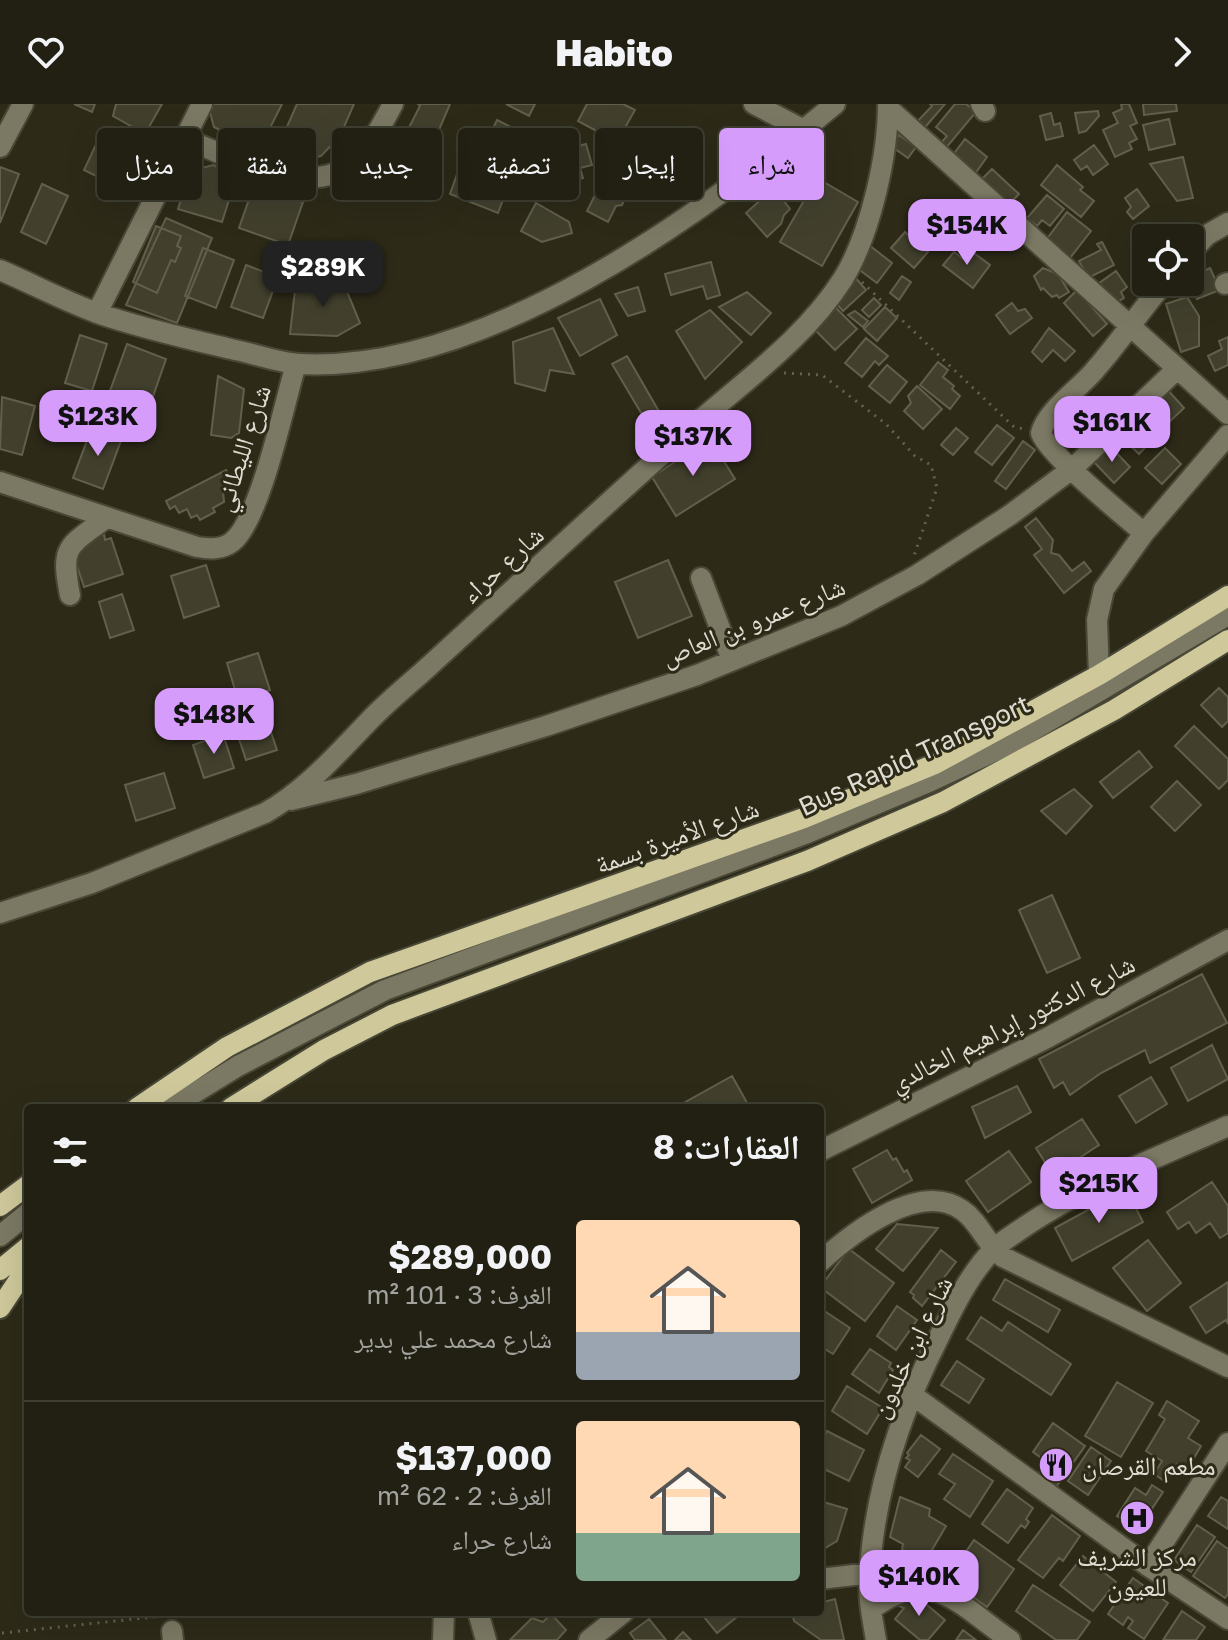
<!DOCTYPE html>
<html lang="ar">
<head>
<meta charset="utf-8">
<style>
	body { margin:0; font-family:"Golos Text","Noto Naskh Arabic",sans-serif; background:#2a281b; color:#f1f3f6; direction:rtl; height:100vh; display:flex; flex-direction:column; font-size:30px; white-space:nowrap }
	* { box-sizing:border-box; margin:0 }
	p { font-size:26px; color:#a2a39f }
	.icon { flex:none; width:44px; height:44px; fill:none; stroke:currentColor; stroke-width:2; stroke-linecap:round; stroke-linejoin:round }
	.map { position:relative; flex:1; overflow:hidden; direction:ltr }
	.side { position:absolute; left:24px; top:1000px; width:800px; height:512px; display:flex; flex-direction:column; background:#222012; border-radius:8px; box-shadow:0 8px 32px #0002,0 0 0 2px #3f3e32; direction:rtl }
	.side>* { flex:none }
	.guide { position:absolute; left:24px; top:24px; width:800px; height:72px; direction:rtl; display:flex; gap:16px }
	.controls { position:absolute; left:1132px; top:120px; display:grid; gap:16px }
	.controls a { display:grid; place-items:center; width:72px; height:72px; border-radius:8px; background:#222012; box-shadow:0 8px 32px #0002,0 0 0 2px #3f3e32; font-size:40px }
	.price { position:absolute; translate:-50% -68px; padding:0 18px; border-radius:16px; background:#d59cfb; color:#111; font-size:26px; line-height:52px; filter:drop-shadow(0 2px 4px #0008) }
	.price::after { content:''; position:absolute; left:50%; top:48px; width:24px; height:18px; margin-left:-12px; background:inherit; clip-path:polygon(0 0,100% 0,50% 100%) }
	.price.current { background:#222; color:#fff }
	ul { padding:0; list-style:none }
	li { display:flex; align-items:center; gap:24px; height:200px; padding:0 24px }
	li+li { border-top:2px solid #3f3e32 }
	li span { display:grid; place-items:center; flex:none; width:224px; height:160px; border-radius:8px; color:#555 }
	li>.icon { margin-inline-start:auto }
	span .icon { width:96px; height:96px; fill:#fffc; stroke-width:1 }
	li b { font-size:34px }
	h2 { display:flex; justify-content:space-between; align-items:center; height:96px; padding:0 24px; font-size:34px }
	.chip { padding:0 28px; border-radius:8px; background:#222012; box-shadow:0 8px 32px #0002,0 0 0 2px #3f3e32; font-size:28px; line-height:72px }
	.chip.current { background:#d59cfb; color:#111 }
	header { display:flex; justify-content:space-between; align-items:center; height:104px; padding:0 24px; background:#222012; font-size:36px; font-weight:800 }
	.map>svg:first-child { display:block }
	.building { fill:#42402d; stroke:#625f4b; stroke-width:2 }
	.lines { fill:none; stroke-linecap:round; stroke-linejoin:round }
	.minor-casing { stroke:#494736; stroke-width:24 }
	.major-casing { stroke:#494736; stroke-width:24 }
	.path { stroke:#656252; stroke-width:3; stroke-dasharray:2 6; stroke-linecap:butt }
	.minor { stroke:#7b7863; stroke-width:20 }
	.major { stroke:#cec89b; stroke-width:20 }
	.labels { text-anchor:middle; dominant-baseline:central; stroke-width:6; stroke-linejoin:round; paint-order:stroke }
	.street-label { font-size:26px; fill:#dfddd2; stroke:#2d2a18 }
	.poi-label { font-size:26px; fill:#dfddd2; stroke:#2d2a18; text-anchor:start }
</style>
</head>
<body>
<header><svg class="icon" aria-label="forward" viewBox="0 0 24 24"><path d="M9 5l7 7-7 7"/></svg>Habito<svg class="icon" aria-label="heart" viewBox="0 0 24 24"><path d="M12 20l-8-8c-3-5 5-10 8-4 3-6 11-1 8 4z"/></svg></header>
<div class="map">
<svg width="1228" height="1536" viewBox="0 0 1228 1536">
	<rect width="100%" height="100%" fill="#2d2a18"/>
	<!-- building -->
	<path class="building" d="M74,0H95L92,8Z
		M116,0H162L145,30L113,12Z
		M212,0H282L259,46L214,23L209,5Z
		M297,0H354L340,32L321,52L306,55L278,43Z
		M418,0H450L417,78L391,67L385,59L386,54L395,51L420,2Z
		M506,0H535L529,12Z
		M587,0H623L635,6L617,38L578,17Z
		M930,0H945L921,28L914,21L932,2Z
		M955,0H966L976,8L946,44L940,40L947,32L936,23Z
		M1121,0H1129L1137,19L1130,22L1137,35L1129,39L1132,45L1115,53L1103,26L1118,19L1113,9L1122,5Z
		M1143,0H1176L1177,7L1144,11Z
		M1098,7L1099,12L1086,27L1079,29L1075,9Z
		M1051,9L1054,21L1060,19L1063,32L1046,36L1040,12Z
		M1169,15L1175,40L1149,46L1143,21Z
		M497,16L525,30L508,62L481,48Z
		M899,31L916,43L908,54L891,42Z
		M99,34L137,53L122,85L84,66Z
		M965,35L987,53L972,74L949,56Z
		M586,40L592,61L580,64L583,74L562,80L560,73L565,72L560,54L563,46Z
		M1094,41L1108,60L1093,71L1087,62L1081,66L1074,56Z
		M1183,53L1193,94L1177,97L1150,60Z
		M805,56L811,63L800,73L804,78L784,97L790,105L784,111L781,120L767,133L746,109Z
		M213,61L226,67L235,77L222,118L178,105L190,67Z
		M1057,61L1083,83L1080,86L1094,97L1081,113L1041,81Z
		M460,62L509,80L498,109L450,90Z
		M0,63L19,70L0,119Z
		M609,63L642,80L635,94L627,90L622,101L616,102L608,118L587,107Z
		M992,65L1019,90L1004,106L977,80Z
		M817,74L858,98L822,162L780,138Z
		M42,80L68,92L46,140L21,128Z
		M254,81L303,98L288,141L239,124Z
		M1137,85L1149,102L1133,115L1127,108L1131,103L1125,94Z
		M1047,91L1064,105L1050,122L1042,116L1037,122L1027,114Z
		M536,99L569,118L572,129L542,138L521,127Z
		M1067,108L1091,127L1070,154L1046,136Z
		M166,114L212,134L177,219L126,201Z
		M156,122L181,132L177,142L181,144L175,158L171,156L157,189L133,178Z
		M905,128L928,148L914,164L891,144Z
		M1102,138L1114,161L1088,174L1079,157L1101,146L1097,140Z
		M869,141L892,159L877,179L853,161Z
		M203,144L234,156L216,204L185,192Z
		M970,146L990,161L973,184L943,161L954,148L963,155Z
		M711,158L720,191L707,195L703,182L671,191L665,170Z
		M246,161L278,173L263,214L231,203Z
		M1043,164L1058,170L1069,188L1059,194L1057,191L1052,193L1043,184L1041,186L1034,172Z
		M1210,164L1220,186L1197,195L1190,173Z
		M1116,167L1127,183L1121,188L1124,194L1111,202L1095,182Z
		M339,168L360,219L337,232L290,230L295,186Z
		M854,172L866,186L843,207L835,198L848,187L843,182Z
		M902,172L911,178L899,196L890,189Z
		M638,183L645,207L628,212L615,190Z
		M1077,186L1107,220L1093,232L1064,199Z
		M747,188L771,209L751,231L719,203Z
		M1187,193L1199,212V242L1181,248L1166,200Z
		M874,194L881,201L869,213L862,206Z
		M600,195L617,231L580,252L558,214Z
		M1012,199L1018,207L1025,205L1032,214L1010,230L996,211Z
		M834,202L857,225L835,246L812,223Z
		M885,203L897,214L877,237L864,225Z
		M710,206L742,238L705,275L676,227Z
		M855,207L868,217L863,223L848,211Z
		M553,224L574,270L550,266L545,287L515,279L513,238Z
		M1049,224L1075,247L1065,257L1053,246L1042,258L1032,248Z
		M80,231L107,240L92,287L65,279Z
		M1228,233V261L1215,267L1208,252L1222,245L1219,237Z
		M866,234L888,252L879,261L875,257L862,273L845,259Z
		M127,240L166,255L142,324L102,309Z
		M627,252L661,311L647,319L612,260Z
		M938,258L948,266L943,273L954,282L952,285L960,292L950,305L920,281Z
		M887,261L907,278L890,299L869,282Z
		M218,272L244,285L239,329L231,334L211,331Z
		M917,282L942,305L923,325L904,307L911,299L908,292Z
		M1165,283L1184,304L1168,319L1148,298Z
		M2,293L35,302L22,351L0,345Z
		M1138,311L1158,330L1139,350L1119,331Z
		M997,321L1014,334L992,361L975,348Z
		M92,323L122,334L103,385L73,374Z
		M956,324L968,334L953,351L941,341Z
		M710,335L735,375L676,412L652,373Z
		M1023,337L1035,346L1006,385L995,377Z
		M1109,341L1130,363L1114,379L1093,357Z
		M1165,344L1181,360L1162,380L1145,364Z
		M226,366L231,376L230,382L223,387L224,398L213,404L215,408L200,416L197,411L191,414L187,405L179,409L175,402L170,405L166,397Z
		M1036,414L1053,436L1051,449L1059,451L1072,467L1084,458L1091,467L1064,489L1034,451L1042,445L1025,423Z
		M104,430L105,436L111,434L123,470L84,483L73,450L75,439Z
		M668,456L692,512L638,534L615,478Z
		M206,461L219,502L184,514L171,472Z
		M122,490L134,526L110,534L99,498Z
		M258,549L270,586L238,596L227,559Z
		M1219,584L1228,593V617L1222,623L1201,601Z
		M265,610L277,646L246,656L234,620Z
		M1194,622L1228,655V676L1219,685L1175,642Z
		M223,630L234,664L204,674L193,641Z
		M1139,647L1152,663L1113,694L1100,678Z
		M164,669L175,704L136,717L125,681Z
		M1177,677L1201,701L1175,727L1151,703Z
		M1074,685L1092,702L1066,730L1041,707Z
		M1052,791L1080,854L1047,869L1019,806Z
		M1202,870L1227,919L1150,959L1145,946L1101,969L1070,991L1063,978L1054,984L1039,955Z
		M1212,941L1228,975L1188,997L1171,964Z
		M732,972L750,1004H684L682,1000Z
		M1151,973L1167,1000L1136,1019L1119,992Z
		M1017,982L1031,1008L985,1034L972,1003Z
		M1082,1015L1099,1041L1053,1071L1036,1044Z
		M887,1046L893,1056L896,1054L904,1068L907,1066L912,1076L872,1099L853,1065Z
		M1009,1047L1031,1078L988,1108L966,1077Z
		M1212,1078L1228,1102V1129L1220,1134L1210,1119L1196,1129L1189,1118L1178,1125L1167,1108Z
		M1126,1085L1143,1118L1072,1157L1055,1124Z
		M897,1120L938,1124L903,1167L876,1145Z
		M1148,1136L1181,1179L1147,1207L1113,1164Z
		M849,1145L894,1179L865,1217L820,1183Z
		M941,1146L956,1158L922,1202L913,1194L914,1191L910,1188Z
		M1005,1175L1060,1206L1048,1228L993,1196Z
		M1228,1178V1220L1226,1216L1206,1229L1190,1203Z
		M897,1202L917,1216L896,1246L877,1232Z
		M820,1204L850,1224L833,1250L820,1242Z
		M981,1213L1002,1227L1008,1218L1071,1260L1051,1291L967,1235Z
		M870,1245L891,1259L889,1263L893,1266L879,1289L852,1270Z
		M957,1257L984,1275L969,1299L941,1281Z
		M1117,1278L1153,1299L1121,1353L1085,1332Z
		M847,1282L883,1304L867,1330L832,1307Z
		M1167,1297L1199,1317L1188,1334L1201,1342L1187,1366L1177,1360L1166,1378L1154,1370L1162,1357L1146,1347L1165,1315L1159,1311Z
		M1053,1319L1085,1342L1056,1383L1038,1370L1047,1358L1033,1348Z
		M827,1327L864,1346L849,1377L820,1363V1341Z
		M921,1331L940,1345L918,1373L905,1363L910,1356L906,1354L909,1351L907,1349Z
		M1091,1343L1111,1357L1088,1391L1068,1377Z
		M953,1350L993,1377L970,1413L944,1395L955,1380L939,1370Z
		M1152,1381L1163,1388L1138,1426L1117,1412L1135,1384L1146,1391Z
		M1007,1385L1033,1404L1026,1415L1029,1418L1025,1424L1021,1421L1008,1439L982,1420Z
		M900,1393L930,1405L929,1412L946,1422L925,1458L902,1445L903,1440L890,1433Z
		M1221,1393L1228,1397V1425L1208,1412Z
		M820,1397L847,1405L837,1437L820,1447Z
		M1052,1411L1080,1432L1063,1457L1059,1454L1043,1474L1018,1456Z
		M1197,1421L1215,1433L1191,1468L1174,1456Z
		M974,1436L1014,1465L987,1503L969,1490L977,1477L956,1462Z
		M1217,1437L1228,1445V1490L1225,1494L1193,1472Z
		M1083,1452L1116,1478L1093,1507L1060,1481Z
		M1133,1474L1168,1499L1144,1535L1128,1524L1133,1517L1128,1513L1123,1521L1108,1510Z
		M1033,1481L1090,1518L1077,1536H1056L1016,1507Z
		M914,1490L945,1516L928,1536H920L895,1515L904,1504L896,1501Z
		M835,1495L844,1536H821L794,1517L792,1508H820V1499Z
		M1182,1507L1205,1523L1196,1536H1163Z
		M700,1508H743L717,1529Z
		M551,1510L566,1526L557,1536H510L532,1514L543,1518Z
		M649,1515L666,1536H635L630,1529Z
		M963,1526L976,1536H956Z
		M683,1528L691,1536H675Z"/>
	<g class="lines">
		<!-- minor casing -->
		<g class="minor-casing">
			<path id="minor" d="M754,0L804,26
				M981,0L985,7
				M888,4L1228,310
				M185,35C233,53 309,98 355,57C371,42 382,20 393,0
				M0,43L23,0
				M1190,149L1207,131L1228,119
				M0,166C33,180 66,198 100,210C144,225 189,235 235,246C256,250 279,259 300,260C483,269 700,113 835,0
				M1225,180L1228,179
				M97,209L202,0
				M0,378L197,443C209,445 222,446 232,438C260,417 285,297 296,260
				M1144,429C1123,411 1048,350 1041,329C1046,307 1080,284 1094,267C1119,239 1140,207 1165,178
				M701,474L732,556
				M70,491C60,441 68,443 106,414
				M1099,571L1097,516L1104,485L1144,429L1228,331
				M291,696L356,680L546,622L697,571L841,512L917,471L1010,411L1072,365L1177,265
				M0,809L92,779L265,709C306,686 336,651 369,617C387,598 407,582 427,564C517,482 606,400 697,319C748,274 806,233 843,175C870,131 888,52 888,0
				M170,1004L238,962L385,886L805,730L931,677L1008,641L1228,511
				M820,1047L1045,935L1228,836
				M0,1132L28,1109
				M820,1158C852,1129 919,1076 962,1106C980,1118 986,1141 1003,1153L1228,1263
				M911,1290L1148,1462L1228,1515
				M1148,1462L1228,1339
				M820,1475L871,1469
				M872,1505C931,1460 959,1501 1010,1536
				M478,1508L486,1536
				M172,1527L173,1536
				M443,1536L444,1508
				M589,1536L624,1508
				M876,1536C873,1518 869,1500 869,1482C872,1394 899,1311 939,1233C953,1204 970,1169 993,1146C1003,1136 1016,1129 1027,1121C1088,1080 1161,1052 1228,1022"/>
		</g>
		<!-- major casing -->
		<g class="major-casing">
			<path id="major" d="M137,1004L227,943L370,868L804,714L935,660L1099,571L1228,492
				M231,1004L324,946L392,911L807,757L943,698L1114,606L1228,536
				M0,1102L28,1081
				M0,1166L28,1143
				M0,1204L28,1162"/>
		</g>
		<!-- path -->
		<path class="path" d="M862,178L1014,323L1024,325
			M784,269L822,271L886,320L915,352L931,361L937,384L914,452
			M2,1529L163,1512"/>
		<!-- minor -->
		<use href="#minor" class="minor"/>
		<!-- major -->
		<use href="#major" class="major"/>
	</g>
	<!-- icons -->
	<defs>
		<g id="restaurant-disc" transform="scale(1.8)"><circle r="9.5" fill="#d59cfb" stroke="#2d2a18"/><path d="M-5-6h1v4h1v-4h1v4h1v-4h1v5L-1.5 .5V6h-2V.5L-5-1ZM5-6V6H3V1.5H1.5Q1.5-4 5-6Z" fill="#111"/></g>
		<g id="hospital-disc" transform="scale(1.8)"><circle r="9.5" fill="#d59cfb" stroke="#2d2a18"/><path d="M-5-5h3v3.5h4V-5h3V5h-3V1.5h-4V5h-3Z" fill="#111"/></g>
	</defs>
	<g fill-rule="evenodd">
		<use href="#restaurant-disc" x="1056" y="1361"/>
		<use href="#hospital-disc" x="1137" y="1414"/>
	</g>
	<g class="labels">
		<!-- street labels -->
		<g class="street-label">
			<text transform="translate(242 344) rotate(-72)">شارع الليطاني</text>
			<text transform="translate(502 460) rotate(-42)">شارع حراء</text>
			<text transform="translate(753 517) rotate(-22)">شارع عمرو بن العاص</text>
			<text transform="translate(914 651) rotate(-25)">Bus Rapid Transport</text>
			<text transform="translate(677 732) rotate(-20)">شارع الأميرة بسمة</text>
			<text transform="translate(1012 919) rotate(-27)">شارع الدكتور إبراهيم الخالدي</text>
			<text transform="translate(911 1243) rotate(-64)">شارع ابن خلدون</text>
		</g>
		<!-- poi labels -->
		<g class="poi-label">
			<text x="1082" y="1361">مطعم القرصان</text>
			<text x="1137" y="1452" text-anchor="middle">مركز الشريف<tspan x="1137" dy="30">للعيون</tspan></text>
		</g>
	</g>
</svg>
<div class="controls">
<a><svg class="icon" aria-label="locate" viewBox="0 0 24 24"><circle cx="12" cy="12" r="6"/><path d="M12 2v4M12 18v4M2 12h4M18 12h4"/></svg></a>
</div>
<b class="price" style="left:967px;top:163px">$154K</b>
<b class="price current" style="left:323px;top:205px">$289K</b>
<b class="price" style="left:98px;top:354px">$123K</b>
<b class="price" style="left:1112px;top:360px">$161K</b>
<b class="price" style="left:693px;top:374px">$137K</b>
<b class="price" style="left:214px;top:652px">$148K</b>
<b class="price" style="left:1099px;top:1121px">$215K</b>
<b class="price" style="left:919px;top:1514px">$140K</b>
<div class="guide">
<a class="chip current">شراء</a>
<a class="chip">إيجار</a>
<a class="chip">تصفية</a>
<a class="chip">جديد</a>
<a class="chip">شقة</a>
<a class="chip">منزل</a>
</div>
<section class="side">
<h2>العقارات: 8<svg class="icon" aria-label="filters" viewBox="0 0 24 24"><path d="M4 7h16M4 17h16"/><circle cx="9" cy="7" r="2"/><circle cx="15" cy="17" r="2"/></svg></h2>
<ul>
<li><span style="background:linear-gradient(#ffd9b3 70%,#9aa5b1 0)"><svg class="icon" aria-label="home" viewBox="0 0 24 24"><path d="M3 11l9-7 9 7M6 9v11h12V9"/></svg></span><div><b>$289,000</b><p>الغرف: 3 · 101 m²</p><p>شارع محمد علي بدير</p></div></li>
<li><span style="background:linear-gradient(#ffd9b3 70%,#7fa58c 0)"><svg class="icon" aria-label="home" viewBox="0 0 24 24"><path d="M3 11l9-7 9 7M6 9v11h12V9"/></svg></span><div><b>$137,000</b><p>الغرف: 2 · 62 m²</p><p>شارع حراء</p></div></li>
</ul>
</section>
</div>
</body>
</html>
